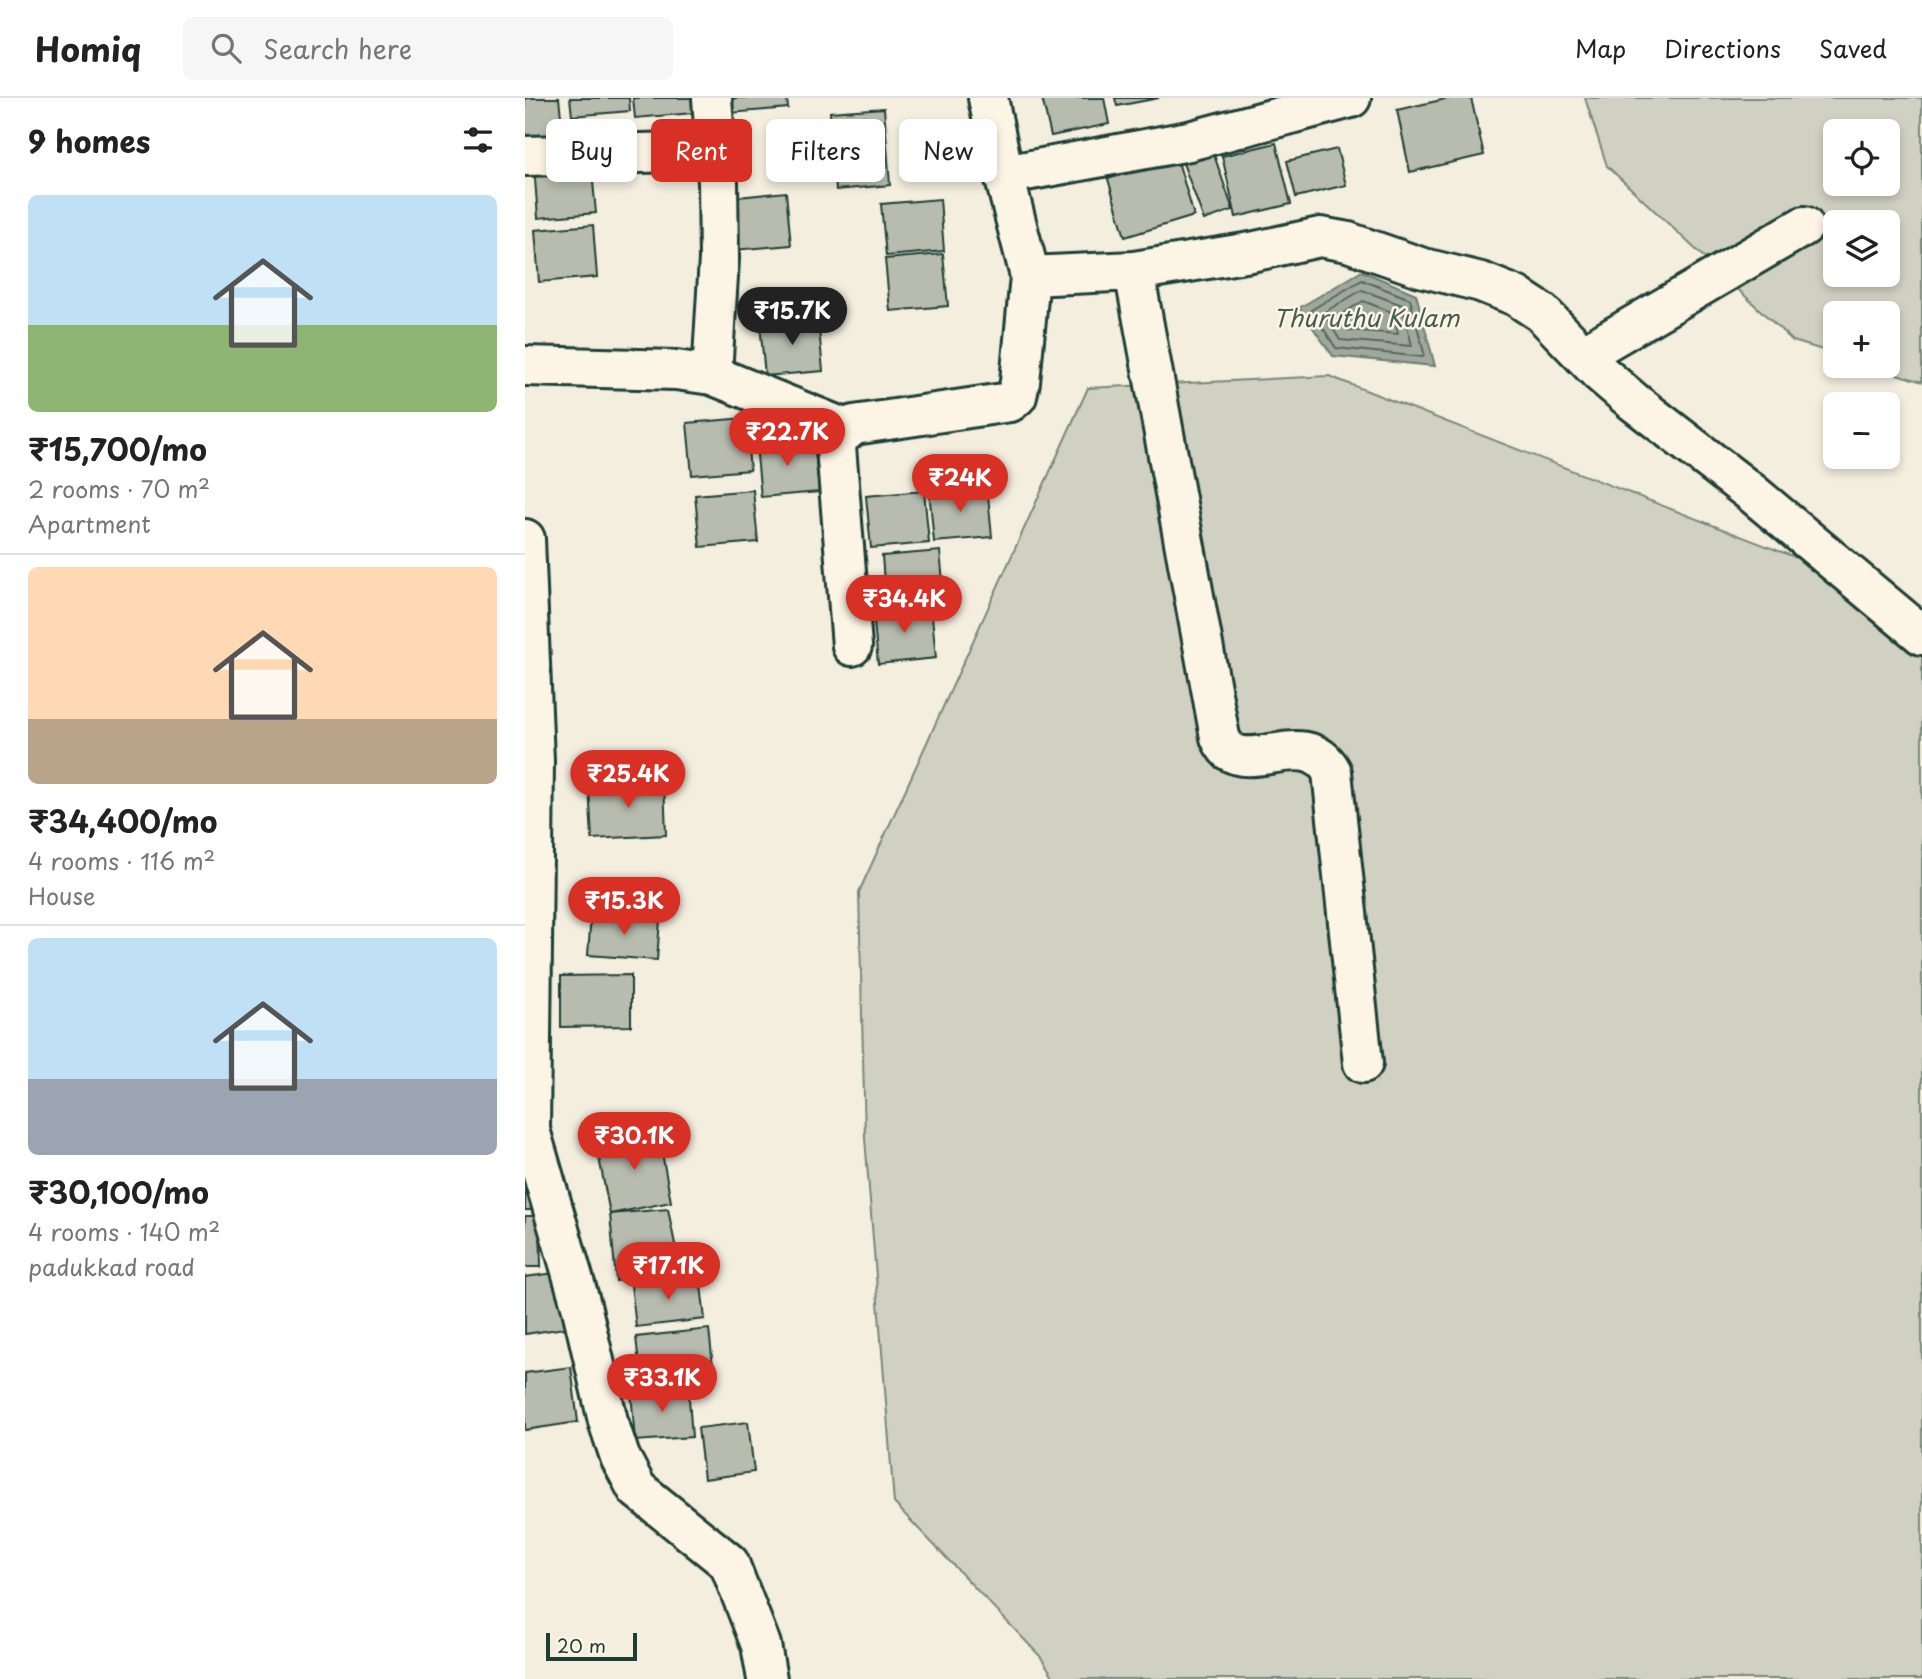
<!DOCTYPE html>
<html lang="en">
<head>
<meta charset="utf-8">
<style>
	body { margin:0; font-family:"Playpen Sans",sans-serif; background:#f6f6f6; color:#222; height:100vh; display:flex; flex-direction:column; font-size:26px; white-space:nowrap }
	* { box-sizing:border-box; margin:0 }
	p { font-size:23px; color:#767676 }
	.icon { flex:none; width:38px; height:38px; fill:none; stroke:currentColor; stroke-width:2; stroke-linecap:round; stroke-linejoin:round }
	.map { position:relative; flex:1; overflow:hidden }
	.details { display:flex; flex-direction:column; background:#fff; width:525px }
	.details>* { flex:none }
	.hud { position:absolute; left:21px; top:21px; width:665px; height:63px; display:flex; gap:14px }
	.controls { position:absolute; left:1298px; top:21px; display:grid; gap:14px }
	.controls a { display:grid; place-items:center; width:77px; height:77px; border-radius:10px; background:#fff; box-shadow:0 4px 10px #0003; font-size:35px }
	.scale { position:absolute; left:21px; bottom:18px; width:91px; box-sizing:border-box; padding-left:7px; border:4px solid #1f3d34; border-top:0; font-size:19px; line-height:24px; white-space:nowrap; color:#1f3d34; -webkit-text-stroke:5px #fcf5e5; paint-order:stroke }
	.price { position:absolute; translate:-50% -60px; padding:0 16px; border-radius:24px; background:#d93025; color:#fff; font-size:23px; line-height:46px; filter:drop-shadow(0 2px 4px #0008) }
	.price::after { content:''; position:absolute; left:50%; top:42px; width:21px; height:16px; margin-left:-10px; background:inherit; clip-path:polygon(0 0,100% 0,50% 100%) }
	.price.active { background:#222; color:#fff }
	ul { padding:0; list-style:none }
	li { display:grid; align-content:center; gap:14px; height:371px; padding:0 28px }
	li+li { border-top:2px solid #e0e0e0 }
	li span { display:grid; place-items:center; height:217px; border-radius:10px; color:#555 }
	li>.icon { margin-inline-start:auto }
	span .icon { width:126px; height:126px; fill:#fffc; stroke-width:1 }
	li b { font-size:30px }
	h2 { display:flex; justify-content:space-between; align-items:center; height:84px; padding:0 28px; font-size:30px }
	.chip { padding:0 24px; border-radius:10px; background:#fff; box-shadow:0 4px 10px #0003; font-size:24px; line-height:63px }
	.chip.active { background:#d93025; color:#fff }
	header { display:flex; align-items:center; gap:42px; box-sizing:border-box; height:98px; padding:0 35px; background:#fff; border-bottom:2px solid #e0e0e0 }
	header strong { font-size:33px }
	nav { display:flex; gap:38px; margin-inline-start:auto; font-size:24px }
	.search { width:490px; height:63px; background:#f6f6f6; display:flex; align-items:center; gap:18px; box-sizing:border-box; padding:0 24px; border-radius:10px; color:#767676; font-size:26px }
	main { display:flex; flex:1; min-height:0 }
	.map>svg:first-child { display:block }
	.green { fill:#d0d1c2; stroke:#78877b; stroke-width:2; fill-rule:evenodd }
	.water { fill:#a0a89b; stroke:#6c7d72; stroke-width:2 }
	.lines { fill:none; stroke-linecap:round; stroke-linejoin:round }
	.shore { stroke:#53685d; stroke-width:2 }
	.building { fill:#b8bcae; stroke:#1f3d34; stroke-width:2 }
	.minor-casing { stroke:#1f3d34; stroke-width:44 }
	.minor { stroke:#fcf5e5; stroke-width:38 }
	.labels { text-anchor:middle; dominant-baseline:central; stroke-width:5; stroke-linejoin:round; paint-order:stroke }
	.water-label { font-size:24px; font-style:italic; fill:#465d53; stroke:#fcf5e5 }
</style>
</head>
<body>
<header>
<strong>Homiq</strong>
<div class="search"><svg class="icon" aria-label="search" viewBox="0 0 24 24"><circle cx="10" cy="10" r="6"/><path d="M15 15l6 6"/></svg>Search here</div>
<nav><a>Map</a><a>Directions</a><a>Saved</a></nav>
</header>
<main>
<section class="details">
<h2>9 homes<svg class="icon" aria-label="filters" viewBox="0 0 24 24"><path d="M4 7h16M4 17h16"/><circle cx="9" cy="7" r="2"/><circle cx="15" cy="17" r="2"/></svg></h2>
<ul>
<li><span style="background:linear-gradient(#bfe0f5 60%,#8fb573 0)"><svg class="icon" aria-label="home" viewBox="0 0 24 24"><path d="M3 11l9-7 9 7M6 9v11h12V9"/></svg></span><div><b>₹15,700/mo</b><p>2 rooms · 70 m²</p><p>Apartment</p></div></li>
<li><span style="background:linear-gradient(#ffd9b3 70%,#b9a48a 0)"><svg class="icon" aria-label="home" viewBox="0 0 24 24"><path d="M3 11l9-7 9 7M6 9v11h12V9"/></svg></span><div><b>₹34,400/mo</b><p>4 rooms · 116 m²</p><p>House</p></div></li>
<li><span style="background:linear-gradient(#bfe0f5 65%,#9aa5b1 0)"><svg class="icon" aria-label="home" viewBox="0 0 24 24"><path d="M3 11l9-7 9 7M6 9v11h12V9"/></svg></span><div><b>₹30,100/mo</b><p>4 rooms · 140 m²</p><p>padukkad road</p></div></li>
</ul>
</section>
<div class="map">
<svg width="1397" height="1581" viewBox="0 0 1397 1581">
	<rect width="100%" height="100%" fill="#f3eede"/>
	<filter id="ink" filterUnits="userSpaceOnUse"><feTurbulence type="fractalNoise" baseFrequency=".0143" numOctaves="2"/><feDisplacementMap in="SourceGraphic" scale="14" xChannelSelector="R" yChannelSelector="G"/><feConvolveMatrix kernelMatrix="1 2 1 2 8 2 1 2 1" color-interpolation-filters="sRGB"/></filter>
	<g filter="url(#ink)">
		<!-- green -->
		<path class="green" d="M1060,0H1397V284L1346,268H1363V215H1311V256L1268,243L1082,68ZM1311,33H1363V86H1311ZM1311,124H1363V177H1311Z
			M804,278L1344,488L1397,529V1581H530L515,1558L369,1405L340,1040L334,794L563,290Z"/>
		<!-- water -->
		<path class="water" d="M837,173L891,196L910,268L808,258L774,210Z"/>
		<g class="lines">
			<!-- shore -->
			<path class="shore" d="M837,182L885,201L899,255L898,259L811,250L786,212Z
				M837,192L877,207L887,248L815,242L798,215Z
				M838,203L869,215L873,236L822,232L814,218Z"/>
		</g>
		<!-- building -->
		<path class="building" d="M0,0H34L38,37L0,41Z
			M45,0H104L105,13L47,18Z
			M108,0H167L168,15L110,20Z
			M204,0H262L263,10L205,15Z
			M517,0H579L584,26L526,38Z
			M590,0H634L592,8Z
			M925,0H946L959,57L885,74L872,12Z
			M359,10L365,87L311,92L305,14Z
			M751,45L766,106L711,119L697,58Z
			M812,51L821,87L771,99L762,63Z
			M688,54L708,112L679,122L658,65Z
			M652,60L669,118L600,139L583,81Z
			M66,63L71,115L13,120L9,68Z
			M261,94L266,147L208,152L204,100Z
			M415,101L419,153L361,158L356,106Z
			M68,127L72,179L14,184L10,132Z
			M418,156L423,208L365,213L360,161Z
			M293,220L298,273L240,278L235,226Z
			M220,320L225,372L167,377L162,325Z
			M289,342L294,394L236,399L231,347Z
			M462,387L467,439L409,444L404,392Z
			M228,392L233,444L175,449L170,397Z
			M399,393L404,445L346,450L341,398Z
			M415,453L420,505L361,510L357,458Z
			M406,508L411,560L353,566L348,513Z
			M139,684L141,737L67,741L64,688Z
			M66,816L135,822L132,862L63,857Z
			M106,877V928L36,929V878Z
			M133,1033L146,1104L85,1116L71,1044Z
			M0,1062H7V1112H0Z
			M143,1111L155,1172L91,1183L85,1116Z
			M0,1118H15L16,1169H0Z
			M38,1174L46,1229L0,1236V1179Z
			M175,1179L180,1221L111,1229L106,1187Z
			M184,1231L189,1278L116,1285L111,1239Z
			M46,1269L53,1324L0,1332V1275Z
			M163,1288L167,1339L110,1343L106,1293Z
			M223,1324L229,1374L179,1381L173,1330Z"/>
		<g class="lines">
			<!-- minor casing -->
			<g class="minor-casing">
				<path id="minor" d="M463,0L479,77L505,178L609,173L726,154L795,139L823,144L895,169L956,184L991,198L1017,215L1074,274L1109,304L1227,395L1397,537
					M0,58L192,53
					M479,77L664,43L826,0
					M609,173L695,639C697,644 700,649 704,653C731,672 783,630 807,674L838,965
					M1058,257L1279,128
					M0,268L151,272L187,277L321,331
					M187,277L194,161L193,85L187,0
					M0,441L9,663L5,1032L56,1207L83,1323L95,1359L112,1391L204,1465L236,1547L242,1581
					M327,548L311,349L314,339L329,327L485,304L492,298L495,284L505,178"/>
			</g>
			<!-- minor -->
			<use href="#minor" class="minor"/>
		</g>
	</g>
	<g class="labels">
		<!-- water labels -->
		<g class="water-label">
			<text x="841" y="219">Thuruthu Kulam</text>
		</g>
	</g>
</svg>
<div class="controls">
<a><svg class="icon" aria-label="locate" viewBox="0 0 24 24"><circle cx="12" cy="12" r="6"/><path d="M12 2v4M12 18v4M2 12h4M18 12h4"/></svg></a>
<a><svg class="icon" aria-label="layers" viewBox="0 0 24 24"><path d="M12 4l9 5-9 5-9-5zM3 14l9 5 9-5"/></svg></a>
<a>+</a>
<a>−</a>
</div>
<div class="scale">20 m</div>
<b class="price active" style="left:267px;top:249px">₹15.7K</b>
<b class="price" style="left:262px;top:370px">₹22.7K</b>
<b class="price" style="left:435px;top:416px">₹24K</b>
<b class="price" style="left:379px;top:537px">₹34.4K</b>
<b class="price" style="left:103px;top:712px">₹25.4K</b>
<b class="price" style="left:99px;top:839px">₹15.3K</b>
<b class="price" style="left:109px;top:1074px">₹30.1K</b>
<b class="price" style="left:143px;top:1204px">₹17.1K</b>
<b class="price" style="left:137px;top:1316px">₹33.1K</b>
<div class="hud">
<a class="chip">Buy</a>
<a class="chip active">Rent</a>
<a class="chip">Filters</a>
<a class="chip">New</a>
</div>
</div>
</main>
</body>
</html>
